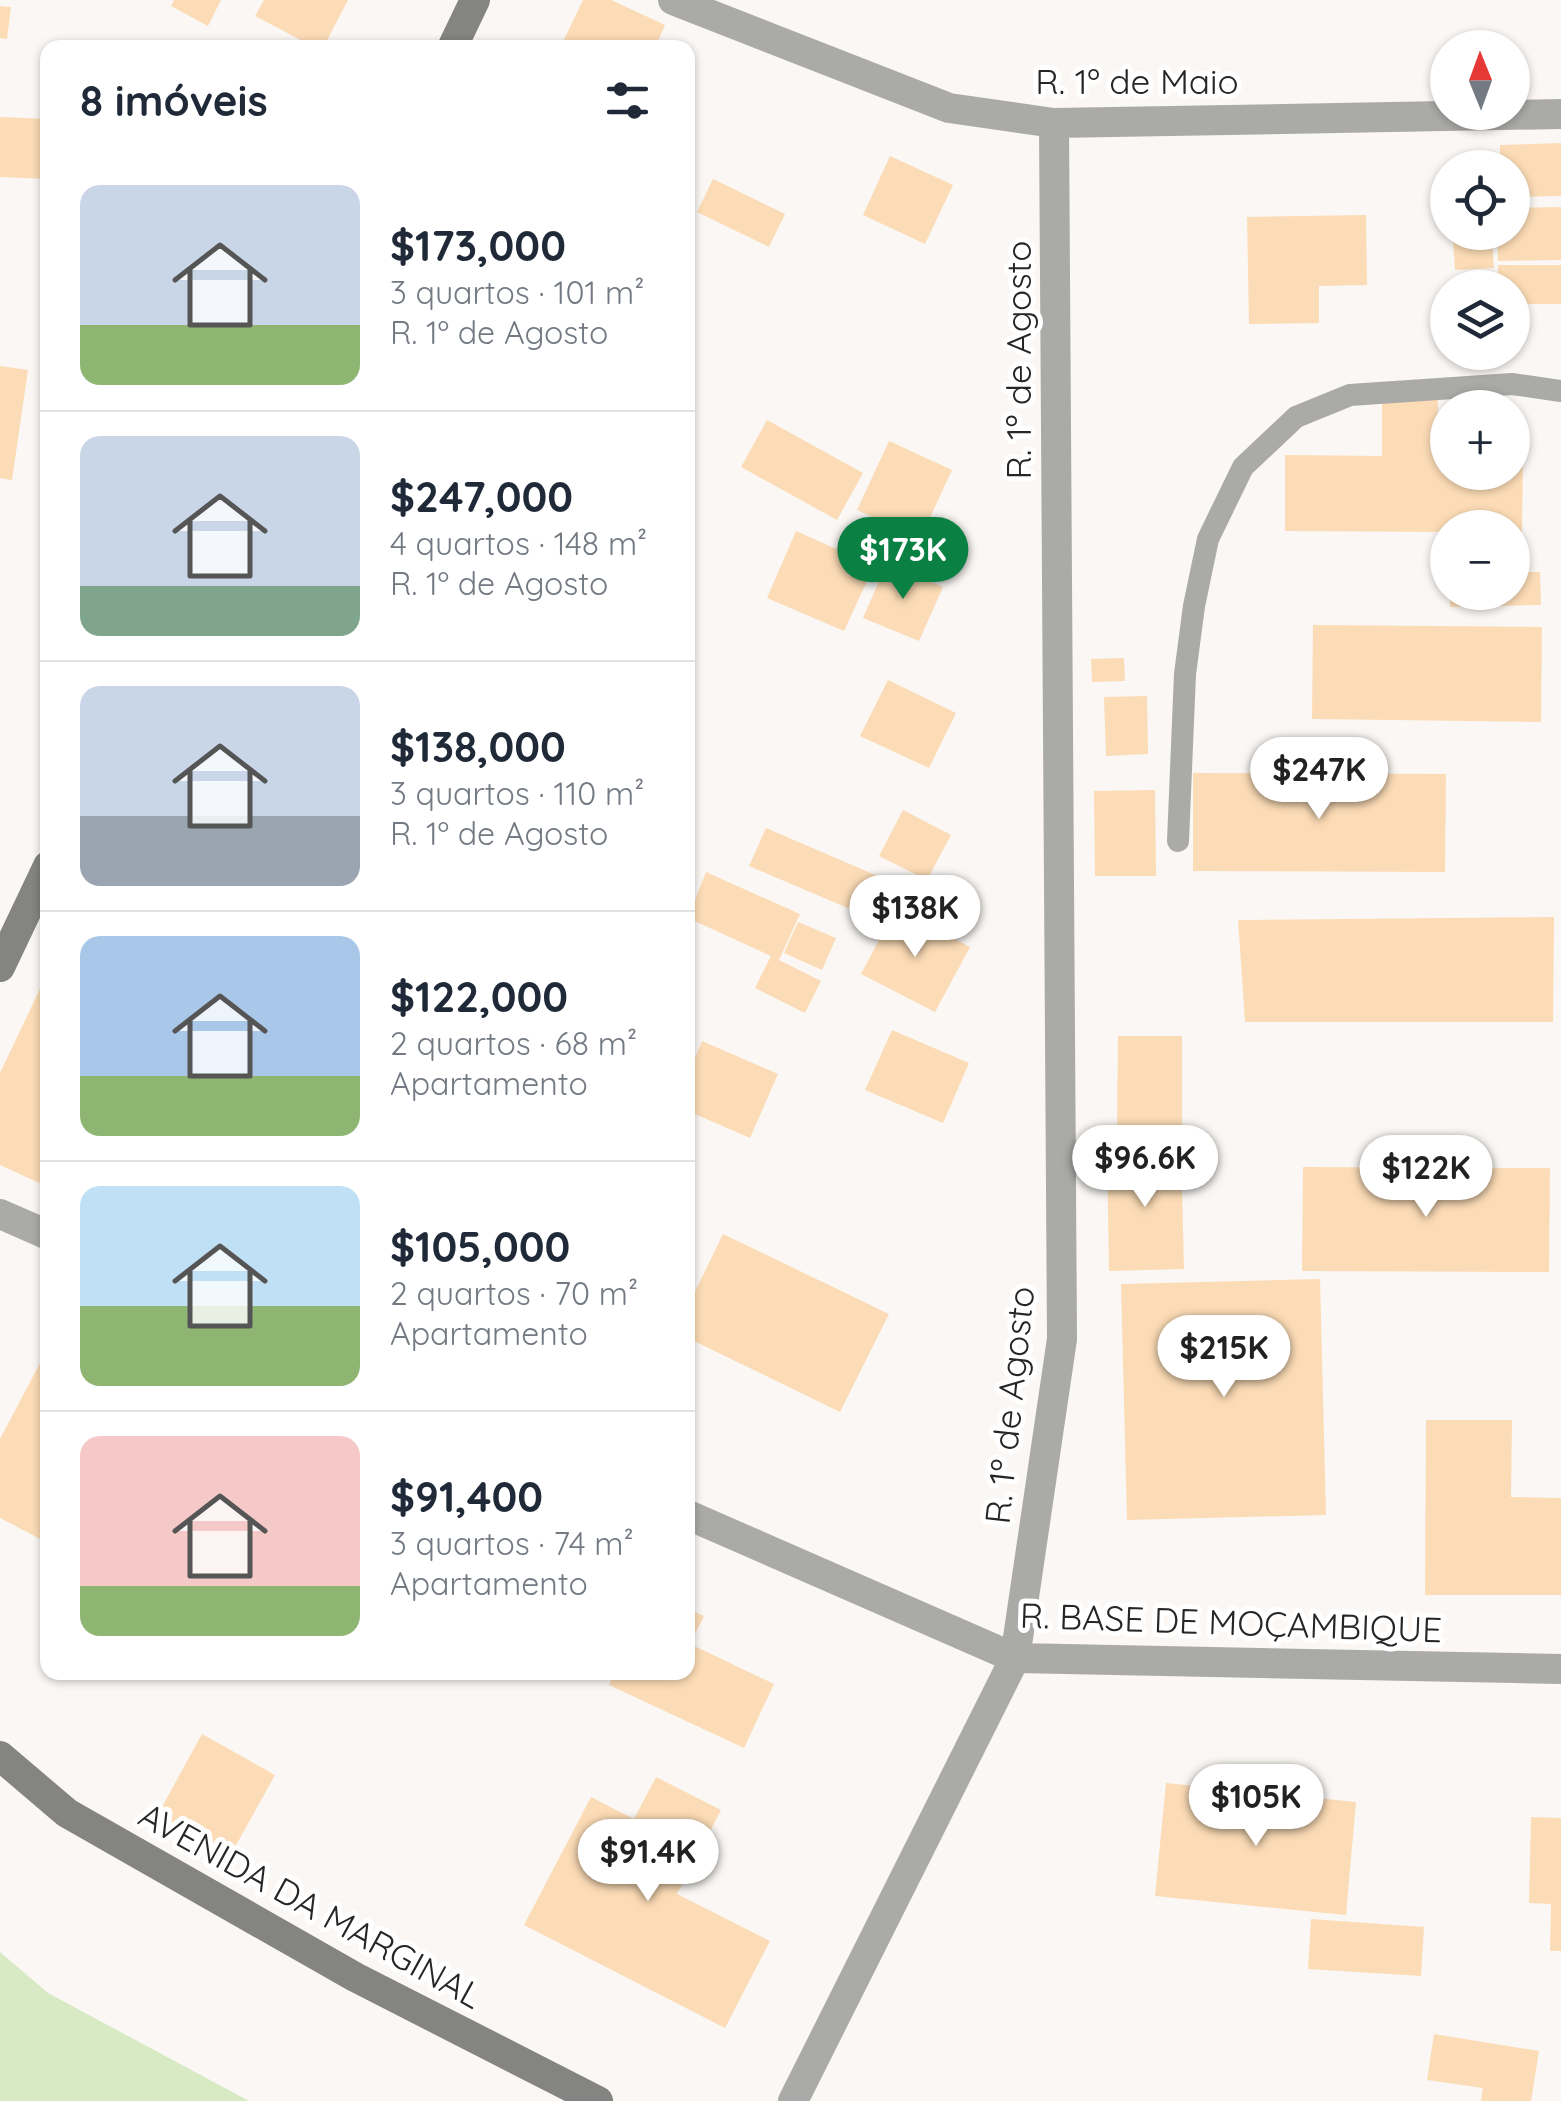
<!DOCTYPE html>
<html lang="pt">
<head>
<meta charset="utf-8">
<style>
	body { margin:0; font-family:Quicksand,sans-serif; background:#f6f6f7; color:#1f2937; height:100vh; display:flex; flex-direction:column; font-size:38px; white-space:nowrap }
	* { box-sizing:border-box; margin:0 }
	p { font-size:32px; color:#747a83 }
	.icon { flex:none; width:55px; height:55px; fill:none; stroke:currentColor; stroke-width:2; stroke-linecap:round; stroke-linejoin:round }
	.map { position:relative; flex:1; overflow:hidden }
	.drawer { position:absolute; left:40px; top:40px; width:655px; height:1640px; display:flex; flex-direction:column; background:#fff; border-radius:20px; box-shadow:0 2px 8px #0004 }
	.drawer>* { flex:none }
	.needle { width:65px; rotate:359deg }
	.tools { position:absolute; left:1430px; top:30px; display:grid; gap:20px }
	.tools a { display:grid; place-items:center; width:100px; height:100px; border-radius:50%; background:#fff; box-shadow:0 2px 8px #0004; font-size:50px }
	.price { position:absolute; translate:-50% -85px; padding:0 22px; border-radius:35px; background:#fff; color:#222; font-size:32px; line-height:65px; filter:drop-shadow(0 2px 5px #0008) }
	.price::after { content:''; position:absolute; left:50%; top:60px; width:30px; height:22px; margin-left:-15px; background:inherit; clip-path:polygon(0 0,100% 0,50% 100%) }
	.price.on { background:#0b8043; color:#fff }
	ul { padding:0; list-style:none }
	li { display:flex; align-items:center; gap:30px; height:250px; padding:0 40px }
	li+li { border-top:2px solid #e0e1e3 }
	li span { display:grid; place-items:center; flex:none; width:280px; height:200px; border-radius:20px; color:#555 }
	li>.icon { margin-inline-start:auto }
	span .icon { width:120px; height:120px; fill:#fffc; stroke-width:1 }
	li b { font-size:42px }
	h2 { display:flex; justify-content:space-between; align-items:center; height:120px; padding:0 40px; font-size:42px }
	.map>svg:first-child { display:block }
	.green { fill:#d7eac3 }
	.building { fill:#fcdcb6 }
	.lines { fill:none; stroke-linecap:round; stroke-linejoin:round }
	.lane { stroke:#aaaaa8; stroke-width:22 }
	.street { stroke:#aaaaa8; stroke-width:30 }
	.secondary { stroke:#848482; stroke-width:30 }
	.labels { text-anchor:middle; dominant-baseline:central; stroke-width:10; stroke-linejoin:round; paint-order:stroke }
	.street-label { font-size:35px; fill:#262624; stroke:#fff }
</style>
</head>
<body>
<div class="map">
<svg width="1561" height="2101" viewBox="0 0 1561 2101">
	<rect width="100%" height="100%" fill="#faf7f4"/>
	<!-- green -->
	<path class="green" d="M0,1952L48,1993L249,2101H0Z"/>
	<!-- building -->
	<path class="building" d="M174,0H221L208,26L171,6Z
		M264,0H348L323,48H316L255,16Z
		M583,0H611L665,25L655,48H560Z
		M0,6L11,7L7,39L0,38Z
		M0,117L48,119V179L0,177Z
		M1561,143V196L1512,197V168H1500V145Z
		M890,156L953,185L925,244L863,215Z
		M713,179L785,214L769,247L697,212Z
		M1561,207V260L1498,261L1497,232H1512V208Z
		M1366,215L1367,285L1319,286V323L1249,324L1247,217Z
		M1492,238L1494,268L1455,270L1453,241Z
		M1498,265H1561V304H1512V288H1498Z
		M0,366L28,370L12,480L0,478Z
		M1382,397H1438L1437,454L1448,455V472H1512V455H1523L1522,533H1512V528H1448V532L1285,531V455L1382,456Z
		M767,420L863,473L837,520L741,467Z
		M889,441L952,470L920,539L857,510Z
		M796,531L874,566L844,631L767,598Z
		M887,563L943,587L919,641L863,618Z
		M1512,572H1540L1541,605L1450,607V592H1512Z
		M1313,625L1542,627L1541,722L1312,719Z
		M1124,658L1125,681L1092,682L1091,659Z
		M888,680L956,713L929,768L860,736Z
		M1147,696L1148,754L1106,756L1104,697Z
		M1193,773L1446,774L1445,872L1193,871Z
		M1155,790L1156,876H1095L1094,791Z
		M903,810L951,835L927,880L879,856Z
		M766,828L880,877L864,915L749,866Z
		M706,872L800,914L779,960L821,981L805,1013L755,988L771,956L688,918Z
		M896,908L970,947L935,1012L861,974Z
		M1554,917L1553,1022H1245L1238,920Z
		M798,922L836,938L822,970L784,953Z
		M48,972V1187L0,1165V1073Z
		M892,1030L969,1063L943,1123L865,1090Z
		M1118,1036H1182V1125H1117Z
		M702,1041L778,1074L750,1138L688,1111V1075Z
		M1181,1148L1184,1269L1109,1271L1107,1150Z
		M1303,1167L1550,1168L1549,1272L1302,1271Z
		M723,1234L889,1314L840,1412L688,1338V1306Z
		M1320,1279L1326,1515L1127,1520L1121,1284Z
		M48,1348V1543L0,1518V1439Z
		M1426,1420H1512L1511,1497L1561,1498V1595H1425Z
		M688,1609L704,1616L690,1644L774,1684L744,1748L609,1685L614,1672H688Z
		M202,1734L275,1775L230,1856L157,1816Z
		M656,1777L721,1810L677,1894L770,1941L725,2028L524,1925L591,1797L634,1819Z
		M1166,1783L1356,1802L1346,1915L1155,1896Z
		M1531,1817L1561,1818V1951H1550L1551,1904L1529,1903Z
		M1311,1919L1424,1927L1421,1976L1308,1969Z
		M1434,2034L1539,2051L1531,2101H1481L1483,2088L1427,2080Z"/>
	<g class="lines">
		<!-- lane -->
		<path class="lane" d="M1178,841L1185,674L1194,606L1208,539L1243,467L1296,417L1350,395L1512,384L1561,391"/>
		<!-- street -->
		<path class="street" d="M673,0L949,108L1054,123L1561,114
			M0,1214L48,1235
			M688,1515L1015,1658L1561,1669
			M793,2101L1015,1658L1062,1339L1054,123"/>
		<!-- secondary -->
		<path class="secondary" d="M452,48L475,0
			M0,967L48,866
			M0,1756L67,1813L355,1977L598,2101"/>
	</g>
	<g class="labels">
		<!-- street labels -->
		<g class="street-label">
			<text x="1137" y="81">R. 1º de Maio</text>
			<text transform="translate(1018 360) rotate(-90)">R. 1º de Agosto</text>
			<text transform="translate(1009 1405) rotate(-84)">R. 1º de Agosto</text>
			<text transform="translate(1231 1622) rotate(2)">R. BASE DE MOÇAMBIQUE</text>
			<text transform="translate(311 1905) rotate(29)">AVENIDA DA MARGINAL</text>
		</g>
	</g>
</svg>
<div class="tools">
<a><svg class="needle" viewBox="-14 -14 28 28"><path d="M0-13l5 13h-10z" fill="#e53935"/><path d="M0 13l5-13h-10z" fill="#747a83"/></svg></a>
<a><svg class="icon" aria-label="locate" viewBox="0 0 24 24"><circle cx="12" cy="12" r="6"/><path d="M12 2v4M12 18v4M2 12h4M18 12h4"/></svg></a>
<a><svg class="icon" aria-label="layers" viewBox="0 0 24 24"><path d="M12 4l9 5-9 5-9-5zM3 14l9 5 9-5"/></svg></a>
<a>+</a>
<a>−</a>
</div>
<b class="price on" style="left:903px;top:602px">$173K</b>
<b class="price" style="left:1319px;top:822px">$247K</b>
<b class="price" style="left:915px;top:960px">$138K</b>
<b class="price" style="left:1145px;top:1210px">$96.6K</b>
<b class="price" style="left:1426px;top:1220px">$122K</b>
<b class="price" style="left:1224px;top:1400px">$215K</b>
<b class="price" style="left:1256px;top:1849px">$105K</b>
<b class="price" style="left:648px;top:1904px">$91.4K</b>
<section class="drawer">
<h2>8 imóveis<svg class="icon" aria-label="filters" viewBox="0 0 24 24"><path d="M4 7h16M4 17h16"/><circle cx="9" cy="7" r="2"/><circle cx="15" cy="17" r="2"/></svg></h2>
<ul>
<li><span style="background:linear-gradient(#c9d6e8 70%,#8fb573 0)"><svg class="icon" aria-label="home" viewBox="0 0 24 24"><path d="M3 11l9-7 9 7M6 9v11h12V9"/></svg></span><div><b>$173,000</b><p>3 quartos · 101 m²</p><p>R. 1º de Agosto</p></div></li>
<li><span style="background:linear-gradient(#c9d6e8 75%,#7fa58c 0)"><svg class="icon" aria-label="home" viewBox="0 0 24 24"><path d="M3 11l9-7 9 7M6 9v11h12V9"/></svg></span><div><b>$247,000</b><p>4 quartos · 148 m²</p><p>R. 1º de Agosto</p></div></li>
<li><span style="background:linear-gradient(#c9d6e8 65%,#9aa5b1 0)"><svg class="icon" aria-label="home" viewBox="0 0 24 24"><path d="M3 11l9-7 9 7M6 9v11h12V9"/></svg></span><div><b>$138,000</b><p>3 quartos · 110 m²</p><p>R. 1º de Agosto</p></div></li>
<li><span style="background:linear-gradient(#a9c7e8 70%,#8fb573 0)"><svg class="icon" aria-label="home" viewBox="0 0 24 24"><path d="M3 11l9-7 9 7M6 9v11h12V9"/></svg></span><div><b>$122,000</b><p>2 quartos · 68 m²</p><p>Apartamento</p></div></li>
<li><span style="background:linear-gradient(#bfe0f5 60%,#8fb573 0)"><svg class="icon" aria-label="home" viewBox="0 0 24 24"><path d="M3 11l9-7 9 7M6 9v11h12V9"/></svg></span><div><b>$105,000</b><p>2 quartos · 70 m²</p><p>Apartamento</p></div></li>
<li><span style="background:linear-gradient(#f6c9c9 75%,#8fb573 0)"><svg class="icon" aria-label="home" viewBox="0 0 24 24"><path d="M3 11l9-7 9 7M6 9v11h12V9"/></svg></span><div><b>$91,400</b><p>3 quartos · 74 m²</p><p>Apartamento</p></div></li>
</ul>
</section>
</div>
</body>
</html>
